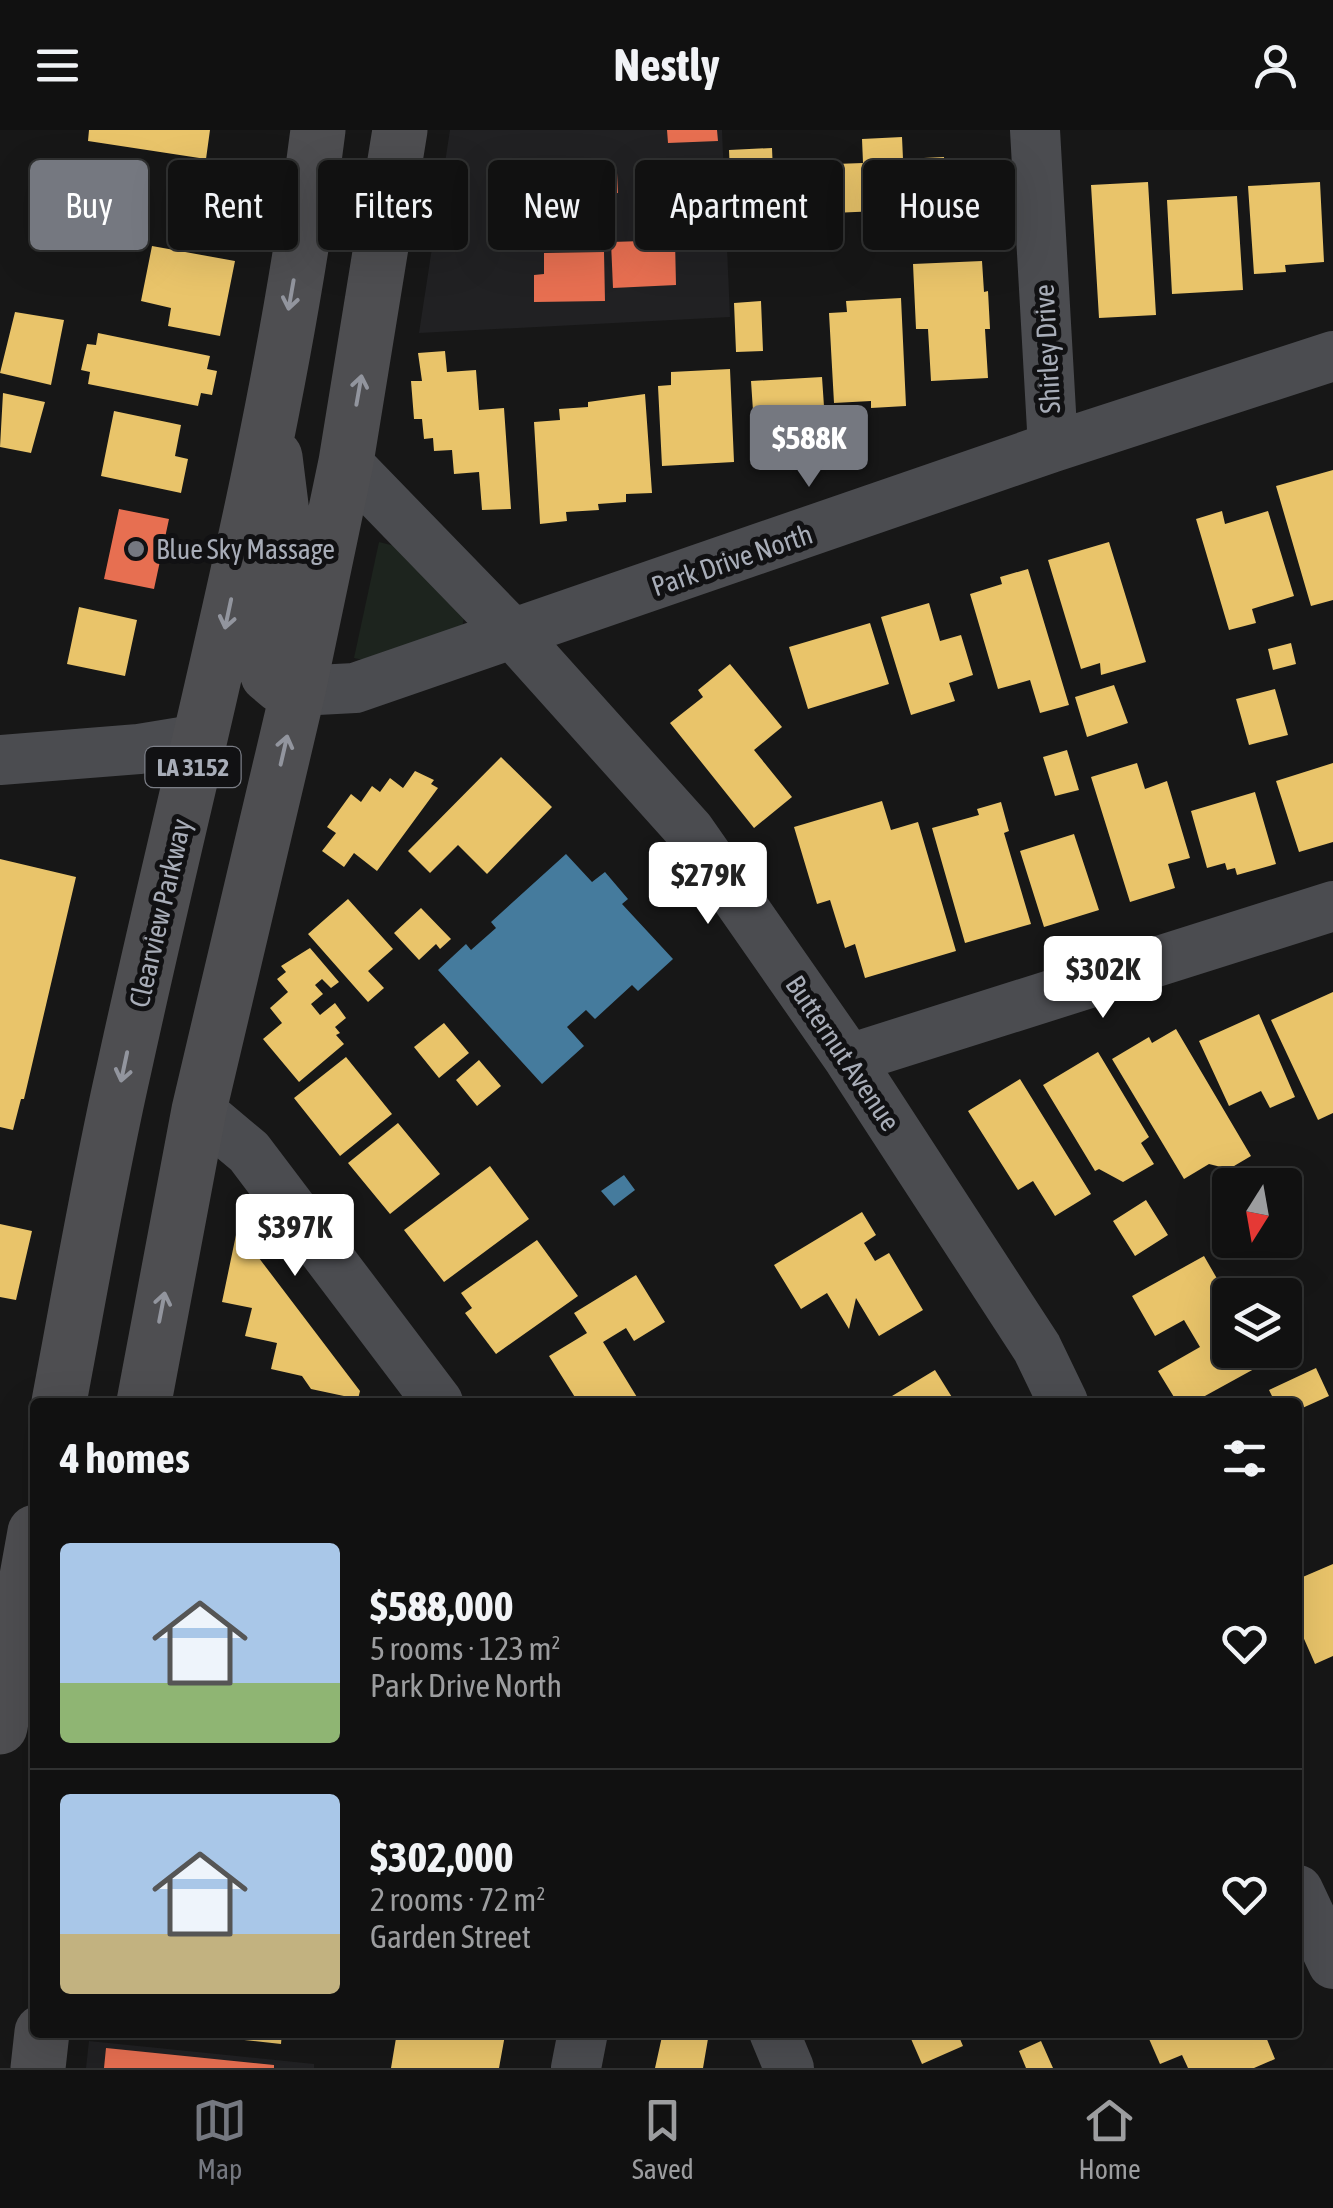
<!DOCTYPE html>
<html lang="en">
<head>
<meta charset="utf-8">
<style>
	body { margin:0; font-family:"Asap Condensed",sans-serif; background:#1e1f1f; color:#f1f3f6; height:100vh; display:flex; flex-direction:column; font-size:38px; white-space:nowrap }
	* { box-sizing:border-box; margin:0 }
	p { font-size:32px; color:#9c9d9f }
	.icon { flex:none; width:55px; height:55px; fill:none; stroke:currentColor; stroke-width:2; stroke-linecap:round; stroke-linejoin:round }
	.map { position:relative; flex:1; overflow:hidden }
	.side { position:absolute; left:30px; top:1268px; width:1272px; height:640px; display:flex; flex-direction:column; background:#111; border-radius:10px; box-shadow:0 10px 40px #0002,0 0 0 2px #303131 }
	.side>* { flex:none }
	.hud { position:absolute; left:30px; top:30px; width:1275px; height:90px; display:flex; gap:20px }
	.needle { width:65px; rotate:191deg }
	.controls { position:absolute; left:1212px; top:1038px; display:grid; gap:20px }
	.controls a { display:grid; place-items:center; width:90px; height:90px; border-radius:10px; background:#111; box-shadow:0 10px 40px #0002,0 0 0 2px #303131; font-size:50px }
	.price { position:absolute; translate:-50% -85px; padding:0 22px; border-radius:10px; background:#fff; color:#222; font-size:32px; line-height:65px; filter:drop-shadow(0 2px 5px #0008) }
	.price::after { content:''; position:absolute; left:50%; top:60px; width:30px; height:22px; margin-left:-15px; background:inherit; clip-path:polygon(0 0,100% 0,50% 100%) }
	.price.current { background:#757880; color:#fff }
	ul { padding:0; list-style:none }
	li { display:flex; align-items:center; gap:30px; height:250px; padding:0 30px }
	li+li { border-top:2px solid #303131 }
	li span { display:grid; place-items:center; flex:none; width:280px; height:200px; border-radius:10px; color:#555 }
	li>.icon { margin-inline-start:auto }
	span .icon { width:120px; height:120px; fill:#fffc; stroke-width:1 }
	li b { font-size:42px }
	h2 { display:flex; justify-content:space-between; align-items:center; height:120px; padding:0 30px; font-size:42px }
	.chip { padding:0 35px; border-radius:10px; background:#111; box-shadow:0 10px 40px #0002,0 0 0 2px #303131; font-size:35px; line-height:90px }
	.chip.current { background:#757880; color:#fff }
	header { display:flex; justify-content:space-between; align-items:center; height:130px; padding:0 30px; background:#111; font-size:45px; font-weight:700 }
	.menu { display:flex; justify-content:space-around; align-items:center; height:140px; border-top:2px solid #303131; background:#111; font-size:28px; color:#9c9d9f }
	.menu a { display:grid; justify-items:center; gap:5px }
	.menu .current { color:#757880 }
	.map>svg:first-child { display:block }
	.built { fill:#212123 }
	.green { fill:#1d241e }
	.homes { fill:#e9c46a }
	.shops { fill:#e76f51 }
	.public { fill:#457b9d }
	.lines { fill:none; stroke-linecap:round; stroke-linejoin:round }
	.minor { stroke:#4b4c50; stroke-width:50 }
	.highway { stroke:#4e4e51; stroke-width:55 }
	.oneway { stroke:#92959e }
	.poi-dot { fill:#757880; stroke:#111113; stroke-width:4 }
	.labels { text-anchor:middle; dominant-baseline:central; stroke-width:10; stroke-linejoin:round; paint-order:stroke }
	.shield { fill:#111113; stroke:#7b7e86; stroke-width:2.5 }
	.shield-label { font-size:25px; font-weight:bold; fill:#a8adb8 }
	.street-label { font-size:28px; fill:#a8adb8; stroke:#111113 }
	.poi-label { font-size:28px; fill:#a8adb8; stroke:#111113; text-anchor:start }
</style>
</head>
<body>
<header><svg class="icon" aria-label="menu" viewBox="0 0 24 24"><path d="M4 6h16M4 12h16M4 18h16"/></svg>Nestly<svg class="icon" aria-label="person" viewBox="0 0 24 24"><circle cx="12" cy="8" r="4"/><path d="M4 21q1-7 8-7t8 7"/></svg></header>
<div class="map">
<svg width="1333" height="1938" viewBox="0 0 1333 1938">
	<rect width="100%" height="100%" fill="#171717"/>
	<!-- built -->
	<path class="built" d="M450,0H722L730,187L419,203Z
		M89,1911L314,1934V1938H86Z"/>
	<!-- green -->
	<path class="green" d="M379,412L395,416L464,488L462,497L364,530L354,528Z"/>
	<!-- homes -->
	<path class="homes" d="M89,0H210L206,29L88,11Z
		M902,7L903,29L944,27L946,78L810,84L808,35L863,33L862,9Z
		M772,18L774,66L731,68L729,20Z
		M1148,52L1156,185L1099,188L1091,55Z
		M1320,52L1324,132L1285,135L1286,142L1254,144L1248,56Z
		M176,57L232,67L230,73L248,80L242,114L235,113L234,121L166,109Z
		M1237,66L1243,160L1172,164L1167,70Z
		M914,91H975L976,114H914Z
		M152,116L235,131L220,206L168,196L171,178L141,171Z
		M982,131L984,162L988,161L990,199H985L988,248L931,251L928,199H916L913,134Z
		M901,168L906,276L871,278V271L834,273L829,183L847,182L846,171Z
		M761,171L763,221L736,222L734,173Z
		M15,182L64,190L51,255L0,243Z
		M98,203L210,226L207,239L217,241L212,265L201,263L198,276L88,254L90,242L81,240L87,214L96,215Z
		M445,221L447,242L476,240L479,280L504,278L511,379L482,380L479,342L454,344L452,320L434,321L433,308L424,309L422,289H414L411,251H422L418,223Z
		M730,239L734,332L662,336L658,256L671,255V242Z
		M822,247L826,306L755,311L751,251Z
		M3,263L45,272L31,323L0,317Z
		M645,264L652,363L626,364V372L598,374L599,380L566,382L567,391L540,394L534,292L560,290L559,279L588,277V272Z
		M114,281L181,295L175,326L188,329L181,363L101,346Z
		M1333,340V470L1311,476L1276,356Z
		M1222,381L1225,394L1268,381L1294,466L1252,479L1256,493L1229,500L1196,389Z
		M1109,412L1146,532L1101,545L1100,533L1081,539L1048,430Z
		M1028,439L1069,575L1040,583L1030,550L998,559L970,464L1002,454L1000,447Z
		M929,473L940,511L961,505L973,545L949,553L955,571L911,585L881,487Z
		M79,477L137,490L125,546L67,534Z
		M870,493L889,554L808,579L789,517Z
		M1291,513L1296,534L1273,540L1268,519Z
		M730,534L782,597L754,620L792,667L754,698L670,593L703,567L698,560Z
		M1114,555L1128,593L1087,607L1075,567Z
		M1275,559L1288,605L1249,615L1236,569Z
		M1067,620L1079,660L1055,666L1043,627Z
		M501,627L552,677L487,744L458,715L430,743L408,721Z
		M1137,633L1145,659L1167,651L1190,728L1168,734L1175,758L1130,772L1091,647Z
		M1333,633V712L1299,722L1276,651Z
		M415,641L434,650L431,654L438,658L377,741L354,723L344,737L322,721L336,703L327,697L351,664L361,672L372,656L380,662L390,648L403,658Z
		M1255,662L1276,734L1237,745L1235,738L1227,740L1225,733L1207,738L1191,681Z
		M882,671L891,700L918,692L956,821L865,848L855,814L845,818L830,770L817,774L794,697Z
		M1001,672L1009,701L1004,703L1031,794L965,813L932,698L979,685L977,679Z
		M1074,704L1099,780L1044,797L1020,721Z
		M0,729L76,747L24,969H21L13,1000L0,997Z
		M348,769L393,819L368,841L384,858L368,872L308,804Z
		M421,778L451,809L440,819L436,814L419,830L394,803Z
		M310,818L339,852L331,858L322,849L315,855L323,864L311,874L320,885L335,873L346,888L335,897L340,903L336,905L344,914L299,952L263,909L282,893L270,878L288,862L277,849L286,842L281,836Z
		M1333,862V983L1318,990L1271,890Z
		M1259,884L1295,967L1270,978L1261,961L1229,976L1199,911Z
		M444,893L469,923L439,948L414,917Z
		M1176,899L1251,1026L1229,1039L1209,1034L1184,1049L1112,929L1149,907L1152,913Z
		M1098,922L1149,1007L1141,1013L1154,1034L1123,1052L1099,1039L1095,1041L1043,955Z
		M346,927L392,984L340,1026L294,968Z
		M479,930L501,956L477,976L456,950Z
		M1020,949L1091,1064L1055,1086L1033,1051L1018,1060L968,981Z
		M398,993L440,1044L390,1084L348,1033Z
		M490,1036L529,1089L444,1152L404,1100Z
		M1146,1070L1168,1105L1135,1126L1113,1091Z
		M862,1082L876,1105L864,1113L875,1131L889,1123L923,1180L879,1206L856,1168L849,1199L827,1163L801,1179L774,1135Z
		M0,1094L32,1101L16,1170L0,1167Z
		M236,1105L243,1107L360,1261L358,1269L311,1259L302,1246L271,1239L277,1213L245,1206L252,1178L222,1172Z
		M537,1110L578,1166L496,1224L465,1183L472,1178L461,1163Z
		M1204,1126L1230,1171V1220H1258L1265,1233L1194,1272H1177L1158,1241L1200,1217L1184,1190L1155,1206L1132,1166Z
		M636,1145L665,1192L634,1211L626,1198L603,1212L640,1272H578L549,1226L587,1203L574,1183Z
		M1316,1238L1329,1266L1298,1280V1272H1275L1269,1260Z
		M935,1240L955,1272H896L892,1266Z
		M1333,1434V1526L1315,1534L1298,1495V1449Z
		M197,1902H282L281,1914L197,1905Z
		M397,1902L505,1905L499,1938H391Z
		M663,1902L709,1903L703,1938H655Z
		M908,1902H957L963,1916L922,1934Z
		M1146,1902H1264L1275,1929L1254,1938H1188L1182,1925L1160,1934Z
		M1041,1911L1053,1938H1026L1019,1921Z"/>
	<!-- shops -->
	<path class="shops" d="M667,0H717L718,11L668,13Z
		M617,43L618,63L606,64L607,85L537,87L536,64H542V50L551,49V44Z
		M675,110L676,155L613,158L611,112Z
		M604,122L605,171L534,172V145L544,144V123Z
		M119,379L169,389L154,459L104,449Z
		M106,1918L274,1935V1938H104Z"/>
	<!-- public -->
	<path class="public" d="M566,724L592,752L605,742L628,769L622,774L673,829L638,861L632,855L595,889L586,880L567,897L584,916L542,954L438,840L466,814L471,820L496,798L491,792Z
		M624,1045L635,1060L614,1076L601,1061Z"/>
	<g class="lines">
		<!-- minor -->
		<path class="minor" d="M1035,0L1053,317
			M346,332L514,505L690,701L849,929L1037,1218L1063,1272
			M298,561L355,558L1053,317L1333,226
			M0,630L139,619L200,609
			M849,929L1333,776
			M199,980L249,1022L438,1272
			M1298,1760L1333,1834
			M774,1902L789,1938
			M576,1938L583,1902"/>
		<!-- highway -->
		<path class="highway" d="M275,327L285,407L262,525L268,545L281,556L298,561
			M59,1272C80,1161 99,1049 124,939C192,627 278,317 318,0
			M144,1272L199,980L298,561L346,332L400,0
			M0,1597L35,1402
			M38,1938L42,1902"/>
	</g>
	<!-- one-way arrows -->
	<defs><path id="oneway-shaft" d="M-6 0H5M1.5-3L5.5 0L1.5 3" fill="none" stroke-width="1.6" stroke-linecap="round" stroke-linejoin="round" transform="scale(2.5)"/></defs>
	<g class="oneway">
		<use href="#oneway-shaft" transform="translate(291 165) rotate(100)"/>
		<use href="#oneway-shaft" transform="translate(359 260) rotate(-80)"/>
		<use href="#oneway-shaft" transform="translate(228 484) rotate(102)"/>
		<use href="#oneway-shaft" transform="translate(284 620) rotate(-77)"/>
		<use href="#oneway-shaft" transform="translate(124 937) rotate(102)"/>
		<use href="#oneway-shaft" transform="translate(162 1177) rotate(-79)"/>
	</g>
	<!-- markers -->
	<circle class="poi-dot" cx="136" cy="419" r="10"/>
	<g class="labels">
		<!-- shield labels -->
		<rect class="shield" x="145.5" y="617" width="95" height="40" rx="8"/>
		<g class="shield-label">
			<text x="193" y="637">LA 3152</text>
		</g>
		<!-- street labels -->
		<g class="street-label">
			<text transform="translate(1047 219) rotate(-93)">Shirley Drive</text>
			<text transform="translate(732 430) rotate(-19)">Park Drive North</text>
			<text transform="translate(160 783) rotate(-77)">Clearview Parkway</text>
			<text transform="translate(843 923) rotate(56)">Butternut Avenue</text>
		</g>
		<!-- poi labels -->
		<g class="poi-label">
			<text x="156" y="419">Blue Sky Massage</text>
		</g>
	</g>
</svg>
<div class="controls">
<a><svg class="needle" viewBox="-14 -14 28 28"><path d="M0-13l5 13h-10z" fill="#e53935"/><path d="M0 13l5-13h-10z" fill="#9c9d9f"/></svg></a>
<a><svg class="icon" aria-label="layers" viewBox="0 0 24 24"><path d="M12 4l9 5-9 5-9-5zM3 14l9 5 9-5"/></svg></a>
</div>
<b class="price current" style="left:809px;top:360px">$588K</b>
<b class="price" style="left:708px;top:797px">$279K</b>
<b class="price" style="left:1103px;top:891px">$302K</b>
<b class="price" style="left:295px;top:1149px">$397K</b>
<div class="hud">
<a class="chip current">Buy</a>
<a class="chip">Rent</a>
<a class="chip">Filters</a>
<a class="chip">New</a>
<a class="chip">Apartment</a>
<a class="chip">House</a>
</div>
<section class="side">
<h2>4 homes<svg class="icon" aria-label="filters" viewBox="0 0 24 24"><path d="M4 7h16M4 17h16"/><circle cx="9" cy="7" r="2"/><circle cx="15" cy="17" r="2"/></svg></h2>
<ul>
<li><span style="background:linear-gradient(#a9c7e8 70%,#8fb573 0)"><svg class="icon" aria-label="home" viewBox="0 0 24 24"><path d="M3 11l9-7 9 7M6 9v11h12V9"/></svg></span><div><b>$588,000</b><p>5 rooms · 123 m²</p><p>Park Drive North</p></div><svg class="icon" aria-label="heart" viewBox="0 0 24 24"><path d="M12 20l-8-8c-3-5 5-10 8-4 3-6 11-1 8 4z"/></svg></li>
<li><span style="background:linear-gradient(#a9c7e8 70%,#c2b280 0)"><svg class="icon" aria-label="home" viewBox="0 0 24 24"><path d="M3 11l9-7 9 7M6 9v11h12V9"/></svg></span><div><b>$302,000</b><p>2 rooms · 72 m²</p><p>Garden Street</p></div><svg class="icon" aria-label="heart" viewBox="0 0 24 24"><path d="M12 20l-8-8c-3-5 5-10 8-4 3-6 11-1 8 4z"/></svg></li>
</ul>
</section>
</div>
<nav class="menu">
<a class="current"><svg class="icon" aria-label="map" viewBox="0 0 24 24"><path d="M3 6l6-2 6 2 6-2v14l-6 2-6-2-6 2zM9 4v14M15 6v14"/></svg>Map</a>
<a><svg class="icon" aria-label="saved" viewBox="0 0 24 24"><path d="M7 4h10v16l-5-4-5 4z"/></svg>Saved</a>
<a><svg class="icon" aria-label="home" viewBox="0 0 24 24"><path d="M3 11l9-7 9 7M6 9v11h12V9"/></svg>Home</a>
</nav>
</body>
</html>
